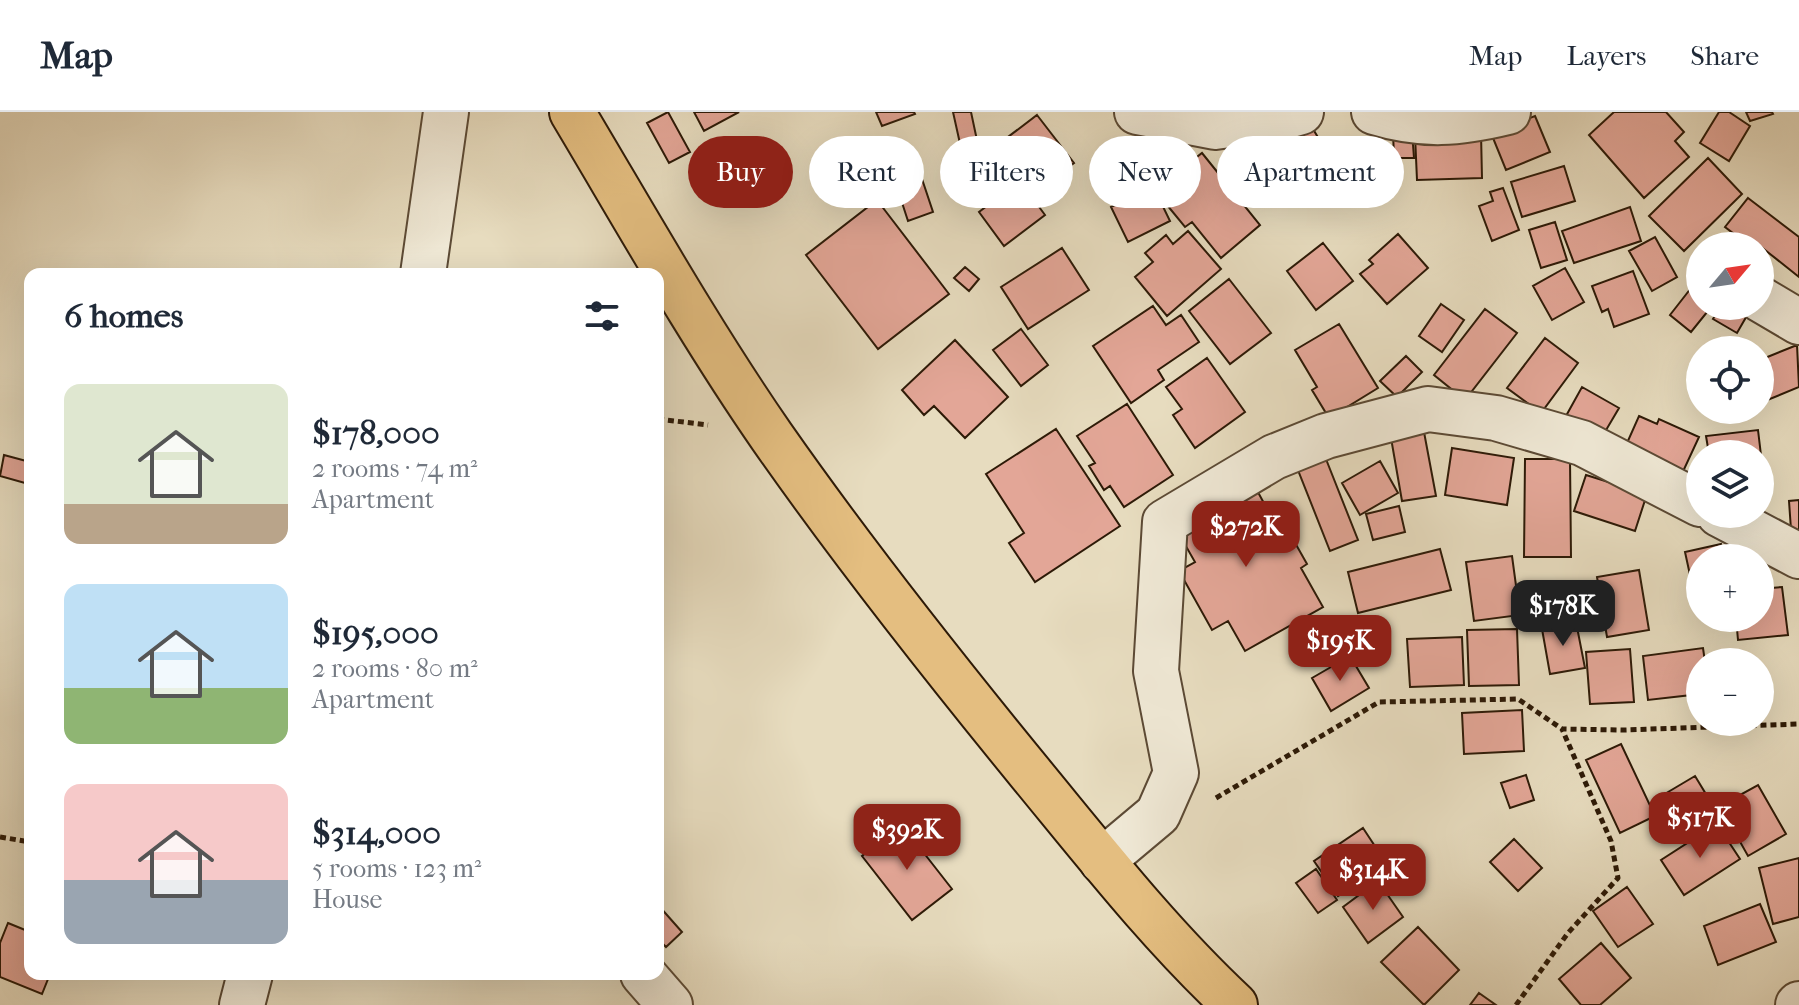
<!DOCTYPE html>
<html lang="en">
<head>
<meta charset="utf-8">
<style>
	body { margin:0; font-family:"IM FELL French Canon",serif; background:#f2f2f3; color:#1f2937; height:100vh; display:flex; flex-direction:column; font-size:30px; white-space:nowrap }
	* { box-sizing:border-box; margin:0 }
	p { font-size:26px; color:#747a83 }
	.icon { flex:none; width:44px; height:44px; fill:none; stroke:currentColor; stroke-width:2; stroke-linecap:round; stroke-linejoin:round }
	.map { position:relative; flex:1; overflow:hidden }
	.drawer { position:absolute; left:24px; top:156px; width:640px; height:712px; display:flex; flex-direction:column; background:#fff; border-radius:16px; box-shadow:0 8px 32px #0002 }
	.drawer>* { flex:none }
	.banner { position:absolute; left:688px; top:24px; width:760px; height:72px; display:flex; gap:16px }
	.needle { width:52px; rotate:61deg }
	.fabs { position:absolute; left:1686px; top:120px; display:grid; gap:16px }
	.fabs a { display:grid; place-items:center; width:88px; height:88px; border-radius:50%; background:#fff; box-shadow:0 8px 32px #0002; font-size:40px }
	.price { position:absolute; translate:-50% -68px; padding:0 18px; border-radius:16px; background:#8f2418; color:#fff; font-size:26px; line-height:52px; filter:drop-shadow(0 2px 4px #0008) }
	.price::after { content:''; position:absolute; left:50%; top:48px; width:24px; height:18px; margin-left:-12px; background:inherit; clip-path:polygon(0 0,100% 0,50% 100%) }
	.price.active { background:#222; color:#fff }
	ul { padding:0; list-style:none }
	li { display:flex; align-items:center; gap:24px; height:200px; padding:0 40px }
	li span { display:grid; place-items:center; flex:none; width:224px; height:160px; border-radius:16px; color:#555 }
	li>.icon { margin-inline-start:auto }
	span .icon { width:96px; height:96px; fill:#fffc; stroke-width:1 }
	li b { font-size:34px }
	h2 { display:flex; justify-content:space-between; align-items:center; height:96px; padding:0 40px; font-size:34px }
	.tag { padding:0 28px; border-radius:36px; background:#fff; box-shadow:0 8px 32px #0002; font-size:28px; line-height:72px }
	.tag.active { background:#8f2418; color:#fff }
	header { display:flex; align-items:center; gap:48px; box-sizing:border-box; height:112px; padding:0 40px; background:#fff; border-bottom:2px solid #e0e1e3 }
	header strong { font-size:38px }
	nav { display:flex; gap:44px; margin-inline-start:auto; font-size:28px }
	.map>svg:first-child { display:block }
	.building { fill:#e3a697; stroke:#2d1a07; stroke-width:2 }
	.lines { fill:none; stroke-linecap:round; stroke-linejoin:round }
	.minor-casing { stroke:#5c4a35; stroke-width:48 }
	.major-casing { stroke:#2d1a07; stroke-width:48 }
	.path { stroke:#2d1a07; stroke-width:5; stroke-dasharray:6 4; stroke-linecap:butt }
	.minor { stroke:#efe8d5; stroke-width:44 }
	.major { stroke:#e4be80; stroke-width:44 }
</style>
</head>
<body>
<header>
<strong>Map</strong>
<nav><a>Map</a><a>Layers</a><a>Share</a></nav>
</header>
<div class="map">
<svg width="1799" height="893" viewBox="0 0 1799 893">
	<rect width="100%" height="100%" fill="#e7dcbf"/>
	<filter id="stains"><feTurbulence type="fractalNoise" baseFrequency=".0025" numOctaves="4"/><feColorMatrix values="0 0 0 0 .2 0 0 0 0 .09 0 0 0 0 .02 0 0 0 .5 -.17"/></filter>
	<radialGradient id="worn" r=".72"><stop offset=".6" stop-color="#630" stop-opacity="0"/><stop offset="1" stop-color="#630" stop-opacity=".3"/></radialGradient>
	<!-- building -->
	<path class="building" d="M668,0L690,40L669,51L647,11Z
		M694,0H739L704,19Z
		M876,0H914L915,2L882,14Z
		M953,0H971L978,33L961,36Z
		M1614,0H1666L1684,20L1675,29L1689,45L1644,86L1589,23Z
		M1719,0H1729L1750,14L1729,49L1700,31Z
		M1746,0H1772L1773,2L1750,9Z
		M1037,3L1074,51L1036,79L1000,31Z
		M1535,4L1550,40L1506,58L1491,21Z
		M1313,17L1335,54L1288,82L1266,45Z
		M1412,19L1414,46H1394L1393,20Z
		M1481,21L1482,66L1417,68L1415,23Z
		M1202,41L1260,113L1221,146L1192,110L1185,115L1167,93L1174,87L1161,73Z
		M1708,46L1742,82L1684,139L1649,104Z
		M1564,54L1575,89L1522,105L1511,70Z
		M918,55L933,100L908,109L893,63Z
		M1020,69L1045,103L1004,134L979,100Z
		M1153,74L1170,109L1128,130L1111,95Z
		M1503,76L1519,118L1492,129L1479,94L1493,89L1490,80Z
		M1748,86L1799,125V165L1760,134L1755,131L1750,134L1725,115Z
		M877,88L949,182L878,237L806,143Z
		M1630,95L1641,129L1574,151L1562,119Z
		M1555,110L1567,148L1541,156L1529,118Z
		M1188,119L1221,157L1167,204L1135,165L1153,150L1145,141L1166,123L1173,132Z
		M1398,122L1428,156L1387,192L1360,162L1373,152L1369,148Z
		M1655,125L1677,165L1652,179L1629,139Z
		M1323,131L1353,169L1316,198L1287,159Z
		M1062,136L1089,178L1028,217L1001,175Z
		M965,155L979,167L969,179L954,166Z
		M1565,156L1584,190L1552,208L1533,174Z
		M1633,159L1649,202L1614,215L1608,197L1602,200L1592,174Z
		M1229,167L1271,221L1230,252L1189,199Z
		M1695,171L1700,174V194H1712L1691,220L1670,203Z
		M1441,192L1464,208L1442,240L1419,224Z
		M1153,194L1166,213L1181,203L1199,230L1158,258L1164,268L1131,291L1093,234Z
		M1721,194H1739L1749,200L1737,221L1713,207Z
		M1485,197L1517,221L1465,288L1434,263Z
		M1339,212L1378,276L1329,306L1312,278L1317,275L1295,238Z
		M1021,217L1048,253L1021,274L993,238Z
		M1545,226L1578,251L1541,301L1507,276Z
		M955,228L1008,285L965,326L934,294L924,303L902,278Z
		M1797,233L1799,275L1760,291V248Z
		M1406,244L1422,260L1397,285L1380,269Z
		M1207,246L1245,300L1195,336L1173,303L1182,297L1166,275Z
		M1582,275L1619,296L1602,325L1566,304Z
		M1127,292L1173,363L1124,395L1110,374L1104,378L1089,354L1095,351L1077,324Z
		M1639,304L1657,312L1659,307L1699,325L1680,366L1623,340Z
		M1056,317L1120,414L1035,470L1009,431L1024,421L986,362Z
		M1758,318L1763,360H1760V342H1709L1706,324Z
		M1424,320L1436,384L1402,389L1391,326Z
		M1452,336L1514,346L1507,393L1445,383Z
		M1322,337L1358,428L1330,439L1294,348Z
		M4,343L30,350L25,371L0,364Z
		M1525,347H1570L1571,445H1524Z
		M1380,349L1398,381L1360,403L1342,371Z
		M1586,363L1647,382L1635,419L1574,399Z
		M1253,371L1278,417L1285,413L1307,452L1301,456L1323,495L1245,539L1228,509L1212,518L1179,459L1195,450L1175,415Z
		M1799,388V432H1792L1789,389Z
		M1399,394L1405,420L1373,428L1366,402Z
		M1721,432L1724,446H1700V485L1695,486L1685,440Z
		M1440,437L1451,478L1358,501L1348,460Z
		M1512,444L1520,503L1474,509L1466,450Z
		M1639,458L1649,518L1607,525L1597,465Z
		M1782,475L1788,523L1738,528L1736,506H1760V477Z
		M1576,510L1585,556L1550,562L1542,517Z
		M1517,517L1519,573L1469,574L1467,518Z
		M1462,525L1464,573L1410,575L1407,527Z
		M1703,536L1705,550H1700V582L1648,588L1643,544Z
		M1630,537L1634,590L1590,592L1586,540Z
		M1350,544L1369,576L1331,599L1312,566Z
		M1522,598L1524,639L1464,642L1462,601Z
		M1621,632L1655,704L1620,721L1586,648Z
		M1526,663L1534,688L1510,696L1501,671Z
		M1695,664L1718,702L1681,724L1658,686Z
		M1758,673L1786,722L1748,744L1720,694Z
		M1717,712L1740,747L1684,783L1661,748Z
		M902,713L952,777L912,808L862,744Z
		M1363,716L1386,751L1338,784L1314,749Z
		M1514,727L1542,756L1518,779L1490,750Z
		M1799,746V805L1773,812L1759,756Z
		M1316,757L1337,788L1318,801L1296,771Z
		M1378,769L1403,805L1368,831L1343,795Z
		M1627,775L1653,812L1618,835L1593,799Z
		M1760,792L1776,830L1718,853L1704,814Z
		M659,794L682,820L666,835L658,827Z
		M8,811L30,820V862H50L42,882L0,865V831Z
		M1418,815L1459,858L1424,893L1381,850Z
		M1601,831L1631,866L1600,893H1581L1559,867Z
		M1479,881L1496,893H1470Z"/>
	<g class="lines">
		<!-- minor casing -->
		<g class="minor-casing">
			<path id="minor" d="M1137,0L1215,15L1280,6L1301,0
				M1374,0C1423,15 1459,12 1508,0
				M423,162L446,0
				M1760,187L1799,210
				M1719,402L1799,444
				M1102,749L1158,702L1176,661L1156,559L1165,410L1274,345L1326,324L1428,297L1496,306L1582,331L1700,392
				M643,862L670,893
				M242,893L250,862
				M1798,893L1799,892"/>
		</g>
		<!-- major casing -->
		<g class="major-casing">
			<path id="major" d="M572,0C637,109 700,221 772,325C853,441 941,552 1031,662C1096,741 1160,823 1235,893"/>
		</g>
		<!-- path -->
		<path class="path" d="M658,307L708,313
			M1216,686L1379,590L1518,587L1562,617L1623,618L1799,612
			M0,725L30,730
			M1516,893L1568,821L1618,766L1611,729L1562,617"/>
		<!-- minor -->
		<use href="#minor" class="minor"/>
		<!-- major -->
		<use href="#major" class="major"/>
	</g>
	<rect width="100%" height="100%" filter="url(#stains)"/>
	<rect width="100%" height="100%" fill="url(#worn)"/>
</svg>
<div class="fabs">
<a><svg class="needle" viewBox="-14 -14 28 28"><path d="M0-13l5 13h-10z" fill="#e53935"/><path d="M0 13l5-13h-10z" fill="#747a83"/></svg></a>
<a><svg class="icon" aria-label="locate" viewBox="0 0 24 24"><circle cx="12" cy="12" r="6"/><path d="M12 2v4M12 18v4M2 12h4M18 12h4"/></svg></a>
<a><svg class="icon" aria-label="layers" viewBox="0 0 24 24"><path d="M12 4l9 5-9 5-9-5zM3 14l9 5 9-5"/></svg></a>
<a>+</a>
<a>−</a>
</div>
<b class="price" style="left:1246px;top:457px">$272K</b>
<b class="price active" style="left:1563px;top:536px">$178K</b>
<b class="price" style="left:1340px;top:571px">$195K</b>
<b class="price" style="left:1700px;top:748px">$517K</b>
<b class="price" style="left:907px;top:760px">$392K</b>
<b class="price" style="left:1373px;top:800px">$314K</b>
<div class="banner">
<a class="tag active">Buy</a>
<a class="tag">Rent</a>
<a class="tag">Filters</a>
<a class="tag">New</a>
<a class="tag">Apartment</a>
</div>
<section class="drawer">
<h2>6 homes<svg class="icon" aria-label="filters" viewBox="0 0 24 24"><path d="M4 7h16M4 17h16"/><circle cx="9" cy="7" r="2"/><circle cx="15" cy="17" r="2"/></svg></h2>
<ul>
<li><span style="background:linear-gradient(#dfe7d0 75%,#b9a48a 0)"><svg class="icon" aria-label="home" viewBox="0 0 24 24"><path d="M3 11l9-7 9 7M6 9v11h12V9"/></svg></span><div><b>$178,000</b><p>2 rooms · 74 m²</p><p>Apartment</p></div></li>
<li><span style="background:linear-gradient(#bfe0f5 65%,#8fb573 0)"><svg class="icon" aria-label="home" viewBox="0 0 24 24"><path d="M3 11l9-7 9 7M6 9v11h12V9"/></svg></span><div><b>$195,000</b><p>2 rooms · 80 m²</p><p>Apartment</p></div></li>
<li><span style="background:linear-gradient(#f6c9c9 60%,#9aa5b1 0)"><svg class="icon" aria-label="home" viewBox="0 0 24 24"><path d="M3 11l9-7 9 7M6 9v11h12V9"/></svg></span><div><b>$314,000</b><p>5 rooms · 123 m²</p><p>House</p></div></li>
</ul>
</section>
</div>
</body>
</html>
